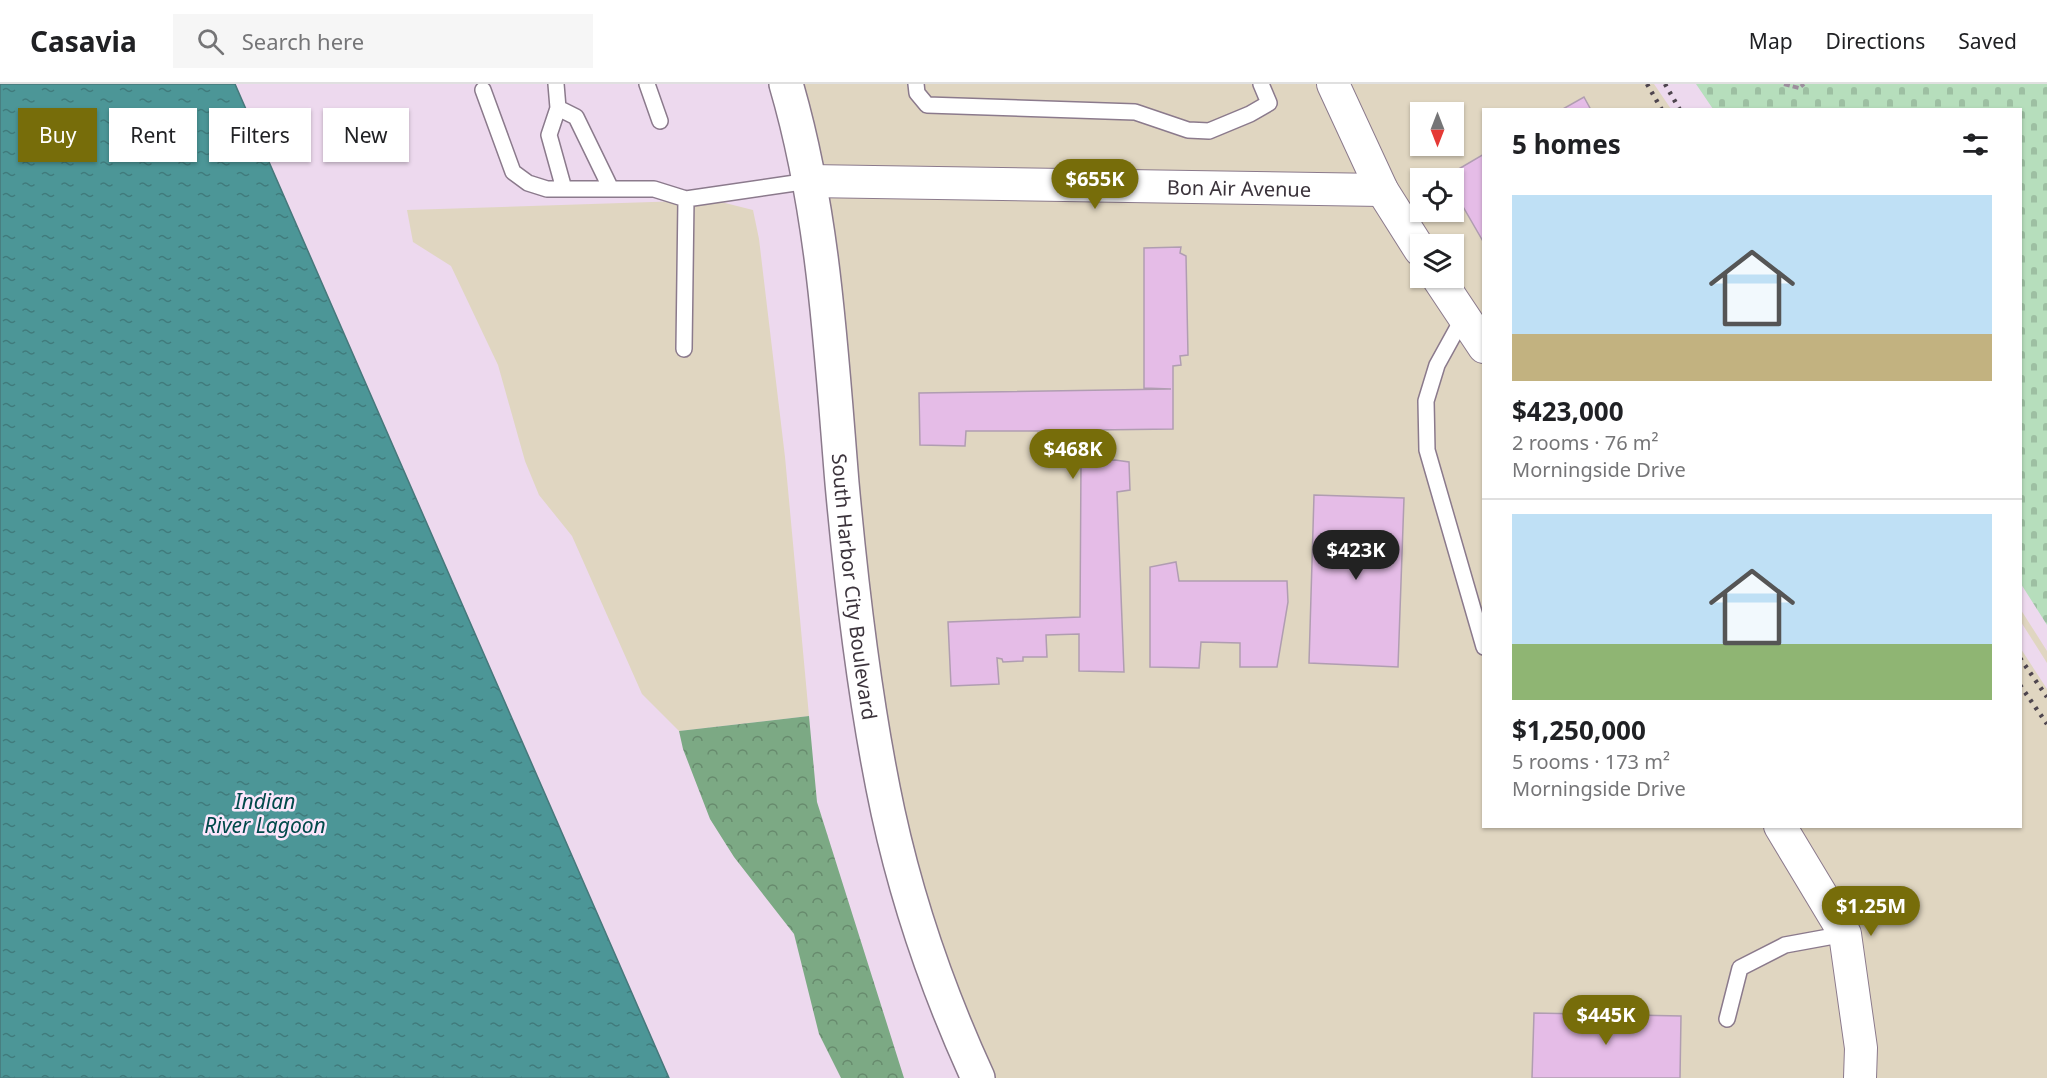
<!DOCTYPE html>
<html lang="en">
<head>
<meta charset="utf-8">
<style>
	body { margin:0; font-family:"Noto Sans",sans-serif; background:#f6f6f6; color:#202124; height:100vh; display:flex; flex-direction:column; font-size:22px; white-space:nowrap }
	* { box-sizing:border-box; margin:0 }
	p { font-size:20px; color:#757577 }
	.icon { flex:none; width:33px; height:33px; fill:none; stroke:currentColor; stroke-width:2; stroke-linecap:round; stroke-linejoin:round }
	.map { position:relative; flex:1; overflow:hidden }
	.panel { position:absolute; left:1482px; top:24px; width:540px; height:720px; display:flex; flex-direction:column; background:#fff; border-radius:0px; box-shadow:0 2px 4px #0004 }
	.panel>* { flex:none }
	.hud { position:absolute; left:18px; top:24px; width:570px; height:54px; display:flex; gap:12px }
	.needle { width:39px; rotate:180deg }
	.controls { position:absolute; left:1410px; top:18px; display:grid; gap:12px }
	.controls a { display:grid; place-items:center; width:54px; height:54px; border-radius:0px; background:#fff; box-shadow:0 2px 4px #0004; font-size:30px }
	.price { position:absolute; translate:-50% -51px; padding:0 14px; border-radius:21px; background:#776d0a; color:#fff; font-size:20px; line-height:39px; filter:drop-shadow(0 2px 3px #0008) }
	.price::after { content:''; position:absolute; left:50%; top:36px; width:18px; height:14px; margin-left:-9px; background:inherit; clip-path:polygon(0 0,100% 0,50% 100%) }
	.price.selected { background:#222; color:#fff }
	ul { padding:0; list-style:none }
	li { display:grid; align-content:center; gap:12px; height:318px; padding:0 30px }
	li+li { border-top:2px solid #e0e0e0 }
	li span { display:grid; place-items:center; height:186px; border-radius:0px; color:#555 }
	li>.icon { margin-inline-start:auto }
	span .icon { width:108px; height:108px; fill:#fffc; stroke-width:1 }
	li b { font-size:26px }
	h2 { display:flex; justify-content:space-between; align-items:center; height:72px; padding:0 30px; font-size:26px }
	.tag { padding:0 21px; border-radius:0px; background:#fff; box-shadow:0 2px 4px #0004; font-size:21px; line-height:54px }
	.tag.selected { background:#776d0a; color:#fff }
	header { display:flex; align-items:center; gap:36px; box-sizing:border-box; height:84px; padding:0 30px; background:#fff; border-bottom:2px solid #e0e0e0 }
	header strong { font-size:28px }
	nav { display:flex; gap:33px; margin-inline-start:auto; font-size:21px }
	.search { width:420px; height:54px; background:#f6f6f6; display:flex; align-items:center; gap:15px; box-sizing:border-box; padding:0 21px; border-radius:0px; color:#757577; font-size:22px }
	.map>svg:first-child { display:block }
	.commercial { fill:#e0d6c1; fill-rule:evenodd }
	.forest { fill:url(#forest-crowns) }
	.cemetery { fill:url(#cemetery-stones) }
	.water { fill:url(#water-ripples); stroke:#47787b; stroke-width:1.5 }
	.building { fill:#e5bce7; stroke:#b09db1; stroke-width:1.5 }
	.lines { fill:none; stroke-linecap:round; stroke-linejoin:round }
	.service-casing { stroke:#8b7a8c; stroke-width:18 }
	.minor-casing { stroke:#8b7a8c; stroke-width:34 }
	.primary-casing { stroke:#8b7a8c; stroke-width:36 }
	.path { stroke:#9b8d9c; stroke-width:4; stroke-dasharray:6 3; stroke-linecap:butt }
	.service { stroke:#fff; stroke-width:15 }
	.minor { stroke:#fff; stroke-width:32 }
	.primary { stroke:#fff; stroke-width:33 }
	.rail { stroke:#4e454e; stroke-width:4.5; stroke-dasharray:3 6; stroke-linecap:butt }
	.labels { text-anchor:middle; dominant-baseline:central; stroke-width:5; stroke-linejoin:round; paint-order:stroke }
	.street-label { font-size:20px; fill:#3b333b; stroke:#fbe6fb }
	.water-label { font-size:21px; font-style:italic; fill:#00494a; stroke:#fbe6fb }
</style>
</head>
<body>
<header>
<strong>Casavia</strong>
<div class="search"><svg class="icon" aria-label="search" viewBox="0 0 24 24"><circle cx="10" cy="10" r="6"/><path d="M15 15l6 6"/></svg>Search here</div>
<nav><a>Map</a><a>Directions</a><a>Saved</a></nav>
</header>
<div class="map">
<svg width="2047" height="994" viewBox="0 0 2047 994">
	<defs>
		<pattern id="forest-crowns" width="20" height="18" patternUnits="userSpaceOnUse" patternTransform="scale(1.5)"><rect width="20" height="18" fill="#7ca984"/><path d="M2 6a3 3 0 1 1 6 0M12 15a3 3 0 1 1 6 0" fill="none" stroke="#678a6d"/></pattern>
		<pattern id="cemetery-stones" width="16" height="16" patternUnits="userSpaceOnUse" patternTransform="scale(1.5)"><rect width="16" height="16" fill="#b6debc"/><path d="M2 7V4a2 2 0 0 1 4 0v3zM10 15v-3a2 2 0 0 1 4 0v3z" fill="#9dbfa2"/></pattern>
		<pattern id="water-ripples" width="26" height="14" patternUnits="userSpaceOnUse" patternTransform="scale(1.5)"><rect width="26" height="14" fill="#4c9697"/><path d="M2 4q2-2 4 0t4 0M15 11q2-2 4 0t4 0" fill="none" stroke="#407b7c"/></pattern>
	</defs>
	<rect width="100%" height="100%" fill="#edd9ee"/>
	<!-- commercial -->
	<path class="commercial" d="M768,0H1654L1671,25L1484,26V742H2020L2021,565L2047,605V994H969L913,864L797,101ZM1420,28H1454V62H1420ZM1420,94H1454V128H1420ZM1420,160H1454V194H1420Z
		M713,116L753,126L759,155L785,373L809,632L679,647L642,610L572,452L539,411L525,377L498,281L451,182L413,158L407,126Z
		M2021,526L2047,567V579L2021,538Z"/>
	<!-- forest -->
	<path class="forest" d="M809,632L817,718L904,994H841L819,950L794,850L734,773L710,735L683,665L679,647Z"/>
	<!-- cemetery -->
	<path class="cemetery" d="M1696,0H2047V541L2021,500L2020,26L1713,25Z"/>
	<!-- water -->
	<path class="water" d="M0,0H235L669,994H0Z"/>
	<!-- building -->
	<path class="building" d="M1584,13L1591,26H1561Z
		M1484,70V159L1454,107V94H1446L1445,93Z
		M1181,163L1180,169L1186,172L1188,271L1180,272L1181,281L1173,282V345L1095,346V377L1115,376L1129,378L1130,406L1117,408L1124,588L1079,587V550L1046,551L1047,573H1023V577L1003,578L1002,575L997,574L999,600L951,602L948,538L1080,533L1081,380L1077,381V347H966L965,362L920,361L919,309L1171,305L1144,304V164Z
		M1314,411L1404,414L1398,583L1309,579Z
		M1176,478L1179,497H1287L1288,518L1277,583H1240V559L1201,558L1199,584L1150,583V483Z
		M1534,929L1681,932L1680,994H1532Z"/>
	<g class="lines">
		<!-- service casing -->
		<g class="service-casing">
			<path id="service" d="M556,0L558,24L549,51L564,105
				M647,0L660,37
				M916,0L917,9L927,21L1135,28L1188,46L1209,47L1250,30L1269,19L1261,0
				M483,6L513,88L528,99L547,105H654L686,115L809,97
				M558,24L576,33L611,105
				M1464,232L1437,281L1426,317L1427,366L1484,563
				M684,265L686,115
				M1727,935L1740,884L1785,861L1845,850"/>
		</g>
		<!-- minor casing -->
		<g class="minor-casing">
			<g id="minor">
				<path d="M1333,0L1382,106L1420,166"/>
				<path id="s1" d="M809,97L1382,106"/>
				<path d="M1438,194L1484,263"/>
				<path d="M1780,742L1845,850L1861,964L1860,994"/>
			</g>
		</g>
		<!-- primary casing -->
		<g class="primary-casing">
			<g id="primary">
				<path id="s2" d="M786,0C824,129 831,266 842,399C852,509 865,621 888,728C908,820 939,909 978,994"/>
			</g>
		</g>
		<!-- path -->
		<path class="path" d="M1784,0L1799,4L1804,0"/>
		<!-- service -->
		<use href="#service" class="service"/>
		<!-- minor -->
		<use href="#minor" class="minor"/>
		<!-- primary -->
		<use href="#primary" class="primary"/>
		<!-- rail -->
		<path class="rail" d="M1647,0L1662,26
			M1665,0L1680,26
			M2020,574L2047,613
			M2020,601L2047,640"/>
	</g>
	<g class="labels">
		<!-- street labels -->
		<g class="street-label">
			<text stroke="none"><textPath href="#s1" startOffset="430">Bon Air Avenue</textPath></text>
			<text stroke="none"><textPath href="#s2" startOffset="508">South Harbor City Boulevard</textPath></text>
		</g>
		<!-- water labels -->
		<g class="water-label">
			<text x="265" y="717">Indian<tspan x="265" dy="24">River Lagoon</tspan></text>
		</g>
	</g>
</svg>
<div class="controls">
<a><svg class="needle" viewBox="-14 -14 28 28"><path d="M0-13l5 13h-10z" fill="#e53935"/><path d="M0 13l5-13h-10z" fill="#757577"/></svg></a>
<a><svg class="icon" aria-label="locate" viewBox="0 0 24 24"><circle cx="12" cy="12" r="6"/><path d="M12 2v4M12 18v4M2 12h4M18 12h4"/></svg></a>
<a><svg class="icon" aria-label="layers" viewBox="0 0 24 24"><path d="M12 4l9 5-9 5-9-5zM3 14l9 5 9-5"/></svg></a>
</div>
<b class="price" style="left:1095px;top:126px">$655K</b>
<b class="price" style="left:1073px;top:396px">$468K</b>
<b class="price selected" style="left:1356px;top:497px">$423K</b>
<b class="price" style="left:1871px;top:853px">$1.25M</b>
<b class="price" style="left:1606px;top:962px">$445K</b>
<div class="hud">
<a class="tag selected">Buy</a>
<a class="tag">Rent</a>
<a class="tag">Filters</a>
<a class="tag">New</a>
</div>
<section class="panel">
<h2>5 homes<svg class="icon" aria-label="filters" viewBox="0 0 24 24"><path d="M4 7h16M4 17h16"/><circle cx="9" cy="7" r="2"/><circle cx="15" cy="17" r="2"/></svg></h2>
<ul>
<li><span style="background:linear-gradient(#bfe0f5 75%,#c2b280 0)"><svg class="icon" aria-label="home" viewBox="0 0 24 24"><path d="M3 11l9-7 9 7M6 9v11h12V9"/></svg></span><div><b>$423,000</b><p>2 rooms · 76 m²</p><p>Morningside Drive</p></div></li>
<li><span style="background:linear-gradient(#bfe0f5 70%,#8fb573 0)"><svg class="icon" aria-label="home" viewBox="0 0 24 24"><path d="M3 11l9-7 9 7M6 9v11h12V9"/></svg></span><div><b>$1,250,000</b><p>5 rooms · 173 m²</p><p>Morningside Drive</p></div></li>
</ul>
</section>
</div>
</body>
</html>
